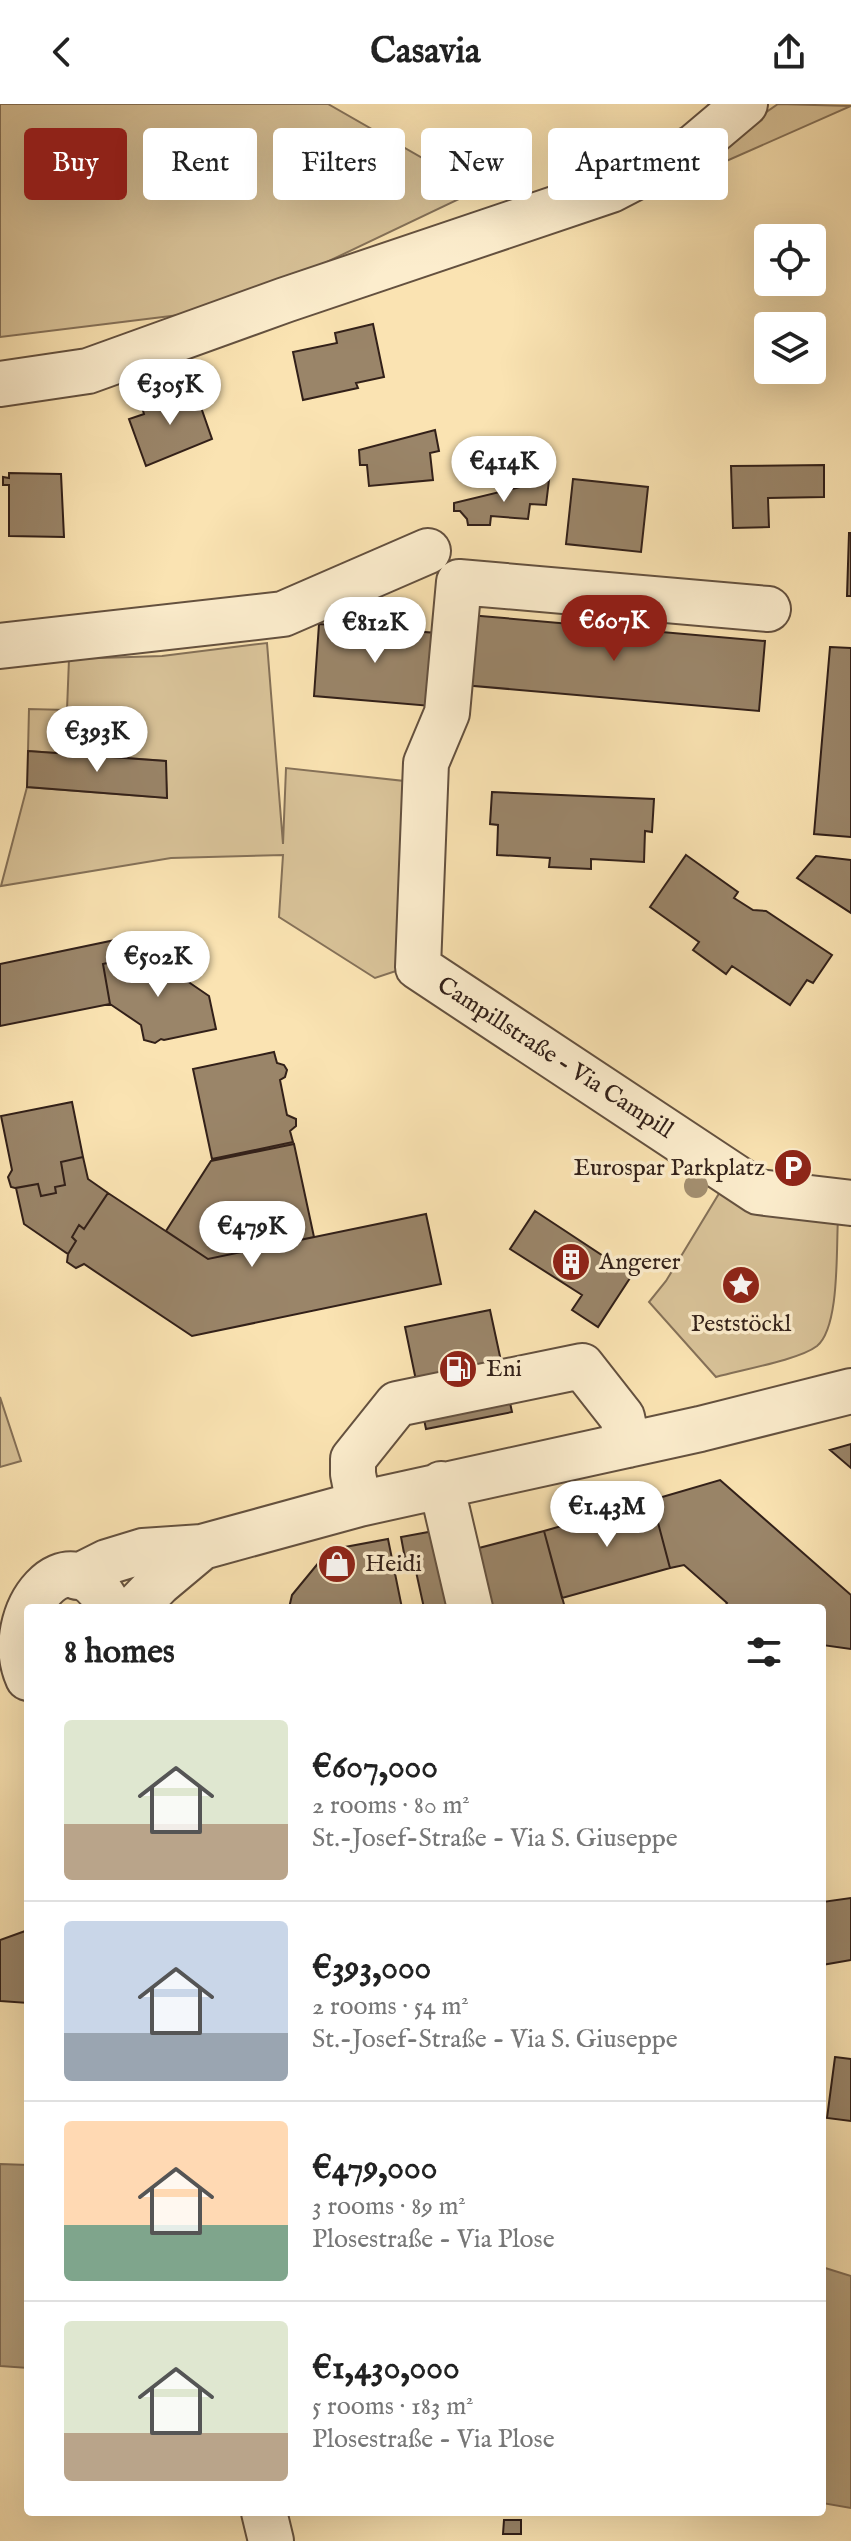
<!DOCTYPE html>
<html lang="en">
<head>
<meta charset="utf-8">
<style>
	body { margin:0; font-family:"IM FELL English",serif; background:#f6f6f6; color:#222; height:100vh; display:flex; flex-direction:column; font-size:30px; white-space:nowrap }
	* { box-sizing:border-box; margin:0 }
	p { font-size:26px; color:#767676 }
	.icon { flex:none; width:44px; height:44px; fill:none; stroke:currentColor; stroke-width:2; stroke-linecap:round; stroke-linejoin:round }
	.map { position:relative; flex:1; overflow:hidden }
	.side { position:absolute; left:24px; top:1500px; width:802px; height:912px; display:flex; flex-direction:column; background:#fff; border-radius:8px; box-shadow:0 8px 32px #0002 }
	.side>* { flex:none }
	.hud { position:absolute; left:24px; top:24px; width:804px; height:72px; display:flex; gap:16px }
	.buttons { position:absolute; left:754px; top:120px; display:grid; gap:16px }
	.buttons a { display:grid; place-items:center; width:72px; height:72px; border-radius:8px; background:#fff; box-shadow:0 8px 32px #0002; font-size:40px }
	.price { position:absolute; translate:-50% -68px; padding:0 18px; border-radius:28px; background:#fff; color:#222; font-size:26px; line-height:52px; filter:drop-shadow(0 2px 4px #0008) }
	.price::after { content:''; position:absolute; left:50%; top:48px; width:24px; height:18px; margin-left:-12px; background:inherit; clip-path:polygon(0 0,100% 0,50% 100%) }
	.price.active { background:#8f2418; color:#fff }
	ul { padding:0; list-style:none }
	li { display:flex; align-items:center; gap:24px; height:200px; padding:0 40px }
	li+li { border-top:2px solid #e0e0e0 }
	li span { display:grid; place-items:center; flex:none; width:224px; height:160px; border-radius:8px; color:#555 }
	li>.icon { margin-inline-start:auto }
	span .icon { width:96px; height:96px; fill:#fffc; stroke-width:1 }
	li b { font-size:34px }
	h2 { display:flex; justify-content:space-between; align-items:center; height:96px; padding:0 40px; font-size:34px }
	.chip { padding:0 28px; border-radius:8px; background:#fff; box-shadow:0 8px 32px #0002; font-size:28px; line-height:72px }
	.chip.active { background:#8f2418; color:#fff }
	header { display:flex; justify-content:space-between; align-items:center; height:104px; padding:0 40px; background:#fff; font-size:36px; font-weight:800 }
	.map>svg:first-child { display:block }
	.green { fill:#d8c298; stroke:#857158; stroke-width:2 }
	.water { fill:#b6a17e; stroke:#816d56; stroke-width:2 }
	.building { fill:#9a8569; stroke:#322019; stroke-width:2 }
	.lines { fill:none; stroke-linecap:round; stroke-linejoin:round }
	.minor-casing { stroke:#64513f; stroke-width:48 }
	.minor { stroke:#fcedcd; stroke-width:44 }
	.tree { fill:#a38e6f }
	.labels { text-anchor:middle; dominant-baseline:central; stroke-width:7; stroke-linejoin:round; paint-order:stroke }
	.street-label { font-size:24px; fill:#322019; stroke:#fcedcd }
	.poi-label { font-size:24px; fill:#322019; stroke:#fcedcd; text-anchor:start }
</style>
</head>
<body>
<header><svg class="icon" aria-label="back" viewBox="0 0 24 24"><path d="M15 5l-7 7 7 7"/></svg>Casavia<svg class="icon" aria-label="share" viewBox="0 0 24 24"><path d="M12 15V3M7 8l5-5 5 5M5 13v7h14v-7"/></svg></header>
<div class="map">
<svg width="851" height="2437" viewBox="0 0 851 2437">
	<rect width="100%" height="100%" fill="#fae3b2"/>
	<filter id="stains"><feTurbulence type="fractalNoise" baseFrequency=".0025" numOctaves="4"/><feColorMatrix values="0 0 0 0 .2 0 0 0 0 .09 0 0 0 0 .02 0 0 0 .5 -.17"/></filter>
	<radialGradient id="worn" r=".72"><stop offset=".6" stop-color="#630" stop-opacity="0"/><stop offset="1" stop-color="#630" stop-opacity=".3"/></radialGradient>
	<!-- green -->
	<path class="green" d="M0,0H328L478,86L228,205L0,233Z
		M778,0L851,2L638,96Z
		M267,539L283,740L286,664L404,677L396,867L375,874L279,813L283,751L171,754L1,782L27,683L167,694L165,657L28,647L29,605L67,606L69,555L162,552Z
		M723,1083L838,1115C836,1145 840,1223 817,1242C799,1256 740,1266 716,1273L649,1198L666,1177Z
		M0,1293L21,1357L0,1363Z"/>
	<!-- water -->
	<path class="water" d="M0,2060L28,2061V2264L0,2262Z
		M822,2163L851,2172V2404L822,2399Z"/>
	<!-- building -->
	<path class="building" d="M373,220L384,273L356,279L358,284L303,296L293,248L337,239L335,229Z
		M195,286L212,335L146,362L129,315L144,310L140,297L160,290L162,298Z
		M435,326L439,347L430,349L433,376L369,382L367,361H360L359,346Z
		M824,361V393L768,394L769,423L733,424L731,362Z
		M9,369L61,370L64,433L9,432V381H3V373L9,374Z
		M573,375L648,383L641,448L566,440Z
		M549,376L546,401L530,400L528,415L491,412L490,421H468L467,415L460,407H454V399Z
		M849,429H851V492H847Z
		M469,511L765,537L759,607L463,581Z
		M319,520L437,529L431,602L314,592Z
		M830,543L851,544V733L814,730Z
		M28,647L166,657L167,694L27,683Z
		M492,688L654,695L652,728L645,727L644,758L591,755V765L549,763L550,754L497,751L498,721L490,720Z
		M686,751L738,788L734,794L753,806L766,807L832,851L813,879L807,876L790,901L732,862L726,870L693,846L699,838L650,803Z
		M816,752L851,756V809L797,774Z
		M115,836L119,856L103,860L110,900L0,922V860Z
		M146,849L209,892L216,925L164,936L161,935L155,939L144,936L141,921L110,900L103,860Z
		M274,948L277,959L284,961L287,966L285,973L280,976L287,1011L296,1015V1022L290,1027L293,1038L212,1055L193,965Z
		M72,998L83,1053L61,1058L65,1081L55,1083L56,1089L41,1092L38,1080L15,1084L11,1083L8,1073L12,1066L1,1012Z
		M294,1040L314,1133L208,1155L166,1127L211,1057Z
		M83,1053L88,1075L108,1089L84,1125L79,1121L72,1133L76,1137L68,1150L24,1120L16,1084L38,1080L41,1092L56,1089L55,1083L65,1081L61,1058Z
		M108,1089L208,1155L426,1110L441,1180L192,1232L84,1160L76,1164L67,1158L68,1150L76,1137L72,1133L79,1121L84,1125Z
		M535,1107L632,1171L598,1223L572,1206L582,1191L510,1145Z
		M490,1206L512,1308L426,1325L405,1223Z
		M851,1340V1364L830,1346Z
		M720,1376L851,1491V1545L822,1541V1504H724L727,1499L684,1461L670,1464L652,1396Z
		M652,1396L670,1464L562,1494L544,1427Z
		M434,1427L453,1504H424L415,1463L407,1465L401,1433Z
		M544,1427L565,1504H491L475,1445Z
		M388,1435L402,1504H289L292,1491L329,1446Z
		M851,1794V1856L822,1861V1798Z
		M28,1826V1899L0,1897V1836Z
		M835,1953L851,1955V2017L827,2014Z
		M504,2416H521V2430H503Z"/>
	<g class="lines">
		<!-- minor casing -->
		<g class="minor-casing">
			<path id="minor" d="M0,280L88,267L285,196L611,86L694,43L745,0
				M768,505L459,478L447,609L426,659L418,863L758,1088L851,1099
				M0,542L283,510L428,447
				M441,1380L470,1504
				M359,1400L353,1370V1355L397,1300L582,1262L622,1313L628,1341
				M77,1473L107,1458L143,1447L202,1443L359,1400L700,1325L851,1287
				M135,1504L159,1479L202,1443
				M28,1574C0,1512 69,1420 110,1504
				M264,2408L271,2437"/>
		</g>
		<!-- minor -->
		<use href="#minor" class="minor"/>
	</g>
	<!-- trees -->
	<circle class="tree" cx="696" cy="1082" r="12"/>
	<!-- icons -->
	<defs>
		<g id="parking-disc" transform="scale(2)"><circle r="9.5" fill="#8f2418" stroke="#fcedcd"/><path d="M-3.5-5.5H1a3.5 3.5 0 0 1 0 7H-1V5.5H-3.5ZM-1-3.4V-.6H.8a1.4 1.4 0 0 0 0-2.8Z" fill="#fff"/></g>
		<g id="building-disc" transform="scale(2)"><circle r="9.5" fill="#8f2418" stroke="#fcedcd"/><path d="M-4-6H4V6H1V3H-1V6H-4ZM-2.5-4.3h1.7v1.8h-1.7ZM.8-4.3h1.7v1.8H.8ZM-2.5-1h1.7V.8h-1.7ZM.8-1h1.7V.8H.8Z" fill="#fff"/></g>
		<g id="sight-disc" transform="scale(2)"><circle r="9.5" fill="#8f2418" stroke="#fcedcd"/><path d="M0-6L1.8-2.2L6-1.7L2.9 1.2L3.7 5.4L0 3.3L-3.7 5.4L-2.9 1.2L-6-1.7L-1.8-2.2Z" fill="#fff"/></g>
		<g id="fuel-disc" transform="scale(2)"><circle r="9.5" fill="#8f2418" stroke="#fcedcd"/><path d="M-5.5-6h7V0h2V4h1.3V-2.5L3-4.5l.8-.8L6-3V5H2.5V1h-1V6h-7ZM-4.2-4.7v3.2H.2V-4.7Z" fill="#fff"/></g>
		<g id="shop-disc" transform="scale(2)"><circle r="9.5" fill="#8f2418" stroke="#fcedcd"/><path d="M-5-2.5h2.3a2.7 3.5 0 0 1 5.4 0H5L5.5 6h-11ZM-1.5-2.5h3a1.5 2.3 0 0 0-3 0Z" fill="#fff"/></g>
	</defs>
	<g fill-rule="evenodd">
		<use href="#parking-disc" x="793" y="1064"/>
		<use href="#building-disc" x="571" y="1158"/>
		<use href="#sight-disc" x="741" y="1181"/>
		<use href="#fuel-disc" x="458" y="1265"/>
		<use href="#shop-disc" x="337" y="1460"/>
	</g>
	<g class="labels">
		<!-- street labels -->
		<g class="street-label">
			<text transform="translate(555 954) rotate(33)">Campillstraße - Via Campill</text>
		</g>
		<!-- poi labels -->
		<g class="poi-label">
			<text x="765" y="1064" text-anchor="end">Eurospar Parkplatz</text>
			<text x="599" y="1158">Angerer</text>
			<text x="741" y="1220" text-anchor="middle">Peststöckl</text>
			<text x="486" y="1265">Eni</text>
			<text x="365" y="1460">Heidi</text>
		</g>
	</g>
	<rect width="100%" height="100%" filter="url(#stains)"/>
	<rect width="100%" height="100%" fill="url(#worn)"/>
</svg>
<div class="buttons">
<a><svg class="icon" aria-label="locate" viewBox="0 0 24 24"><circle cx="12" cy="12" r="6"/><path d="M12 2v4M12 18v4M2 12h4M18 12h4"/></svg></a>
<a><svg class="icon" aria-label="layers" viewBox="0 0 24 24"><path d="M12 4l9 5-9 5-9-5zM3 14l9 5 9-5"/></svg></a>
</div>
<b class="price" style="left:170px;top:323px">€305K</b>
<b class="price" style="left:504px;top:400px">€414K</b>
<b class="price active" style="left:614px;top:559px">€607K</b>
<b class="price" style="left:375px;top:561px">€812K</b>
<b class="price" style="left:97px;top:670px">€393K</b>
<b class="price" style="left:158px;top:895px">€502K</b>
<b class="price" style="left:252px;top:1165px">€479K</b>
<b class="price" style="left:607px;top:1445px">€1.43M</b>
<div class="hud">
<a class="chip active">Buy</a>
<a class="chip">Rent</a>
<a class="chip">Filters</a>
<a class="chip">New</a>
<a class="chip">Apartment</a>
</div>
<section class="side">
<h2>8 homes<svg class="icon" aria-label="filters" viewBox="0 0 24 24"><path d="M4 7h16M4 17h16"/><circle cx="9" cy="7" r="2"/><circle cx="15" cy="17" r="2"/></svg></h2>
<ul>
<li><span style="background:linear-gradient(#dfe7d0 65%,#b9a48a 0)"><svg class="icon" aria-label="home" viewBox="0 0 24 24"><path d="M3 11l9-7 9 7M6 9v11h12V9"/></svg></span><div><b>€607,000</b><p>2 rooms · 80 m²</p><p>St.-Josef-Straße - Via S. Giuseppe</p></div></li>
<li><span style="background:linear-gradient(#c9d6e8 70%,#9aa5b1 0)"><svg class="icon" aria-label="home" viewBox="0 0 24 24"><path d="M3 11l9-7 9 7M6 9v11h12V9"/></svg></span><div><b>€393,000</b><p>2 rooms · 54 m²</p><p>St.-Josef-Straße - Via S. Giuseppe</p></div></li>
<li><span style="background:linear-gradient(#ffd9b3 65%,#7fa58c 0)"><svg class="icon" aria-label="home" viewBox="0 0 24 24"><path d="M3 11l9-7 9 7M6 9v11h12V9"/></svg></span><div><b>€479,000</b><p>3 rooms · 89 m²</p><p>Plosestraße - Via Plose</p></div></li>
<li><span style="background:linear-gradient(#dfe7d0 70%,#b9a48a 0)"><svg class="icon" aria-label="home" viewBox="0 0 24 24"><path d="M3 11l9-7 9 7M6 9v11h12V9"/></svg></span><div><b>€1,430,000</b><p>5 rooms · 183 m²</p><p>Plosestraße - Via Plose</p></div></li>
</ul>
</section>
</div>
</body>
</html>
